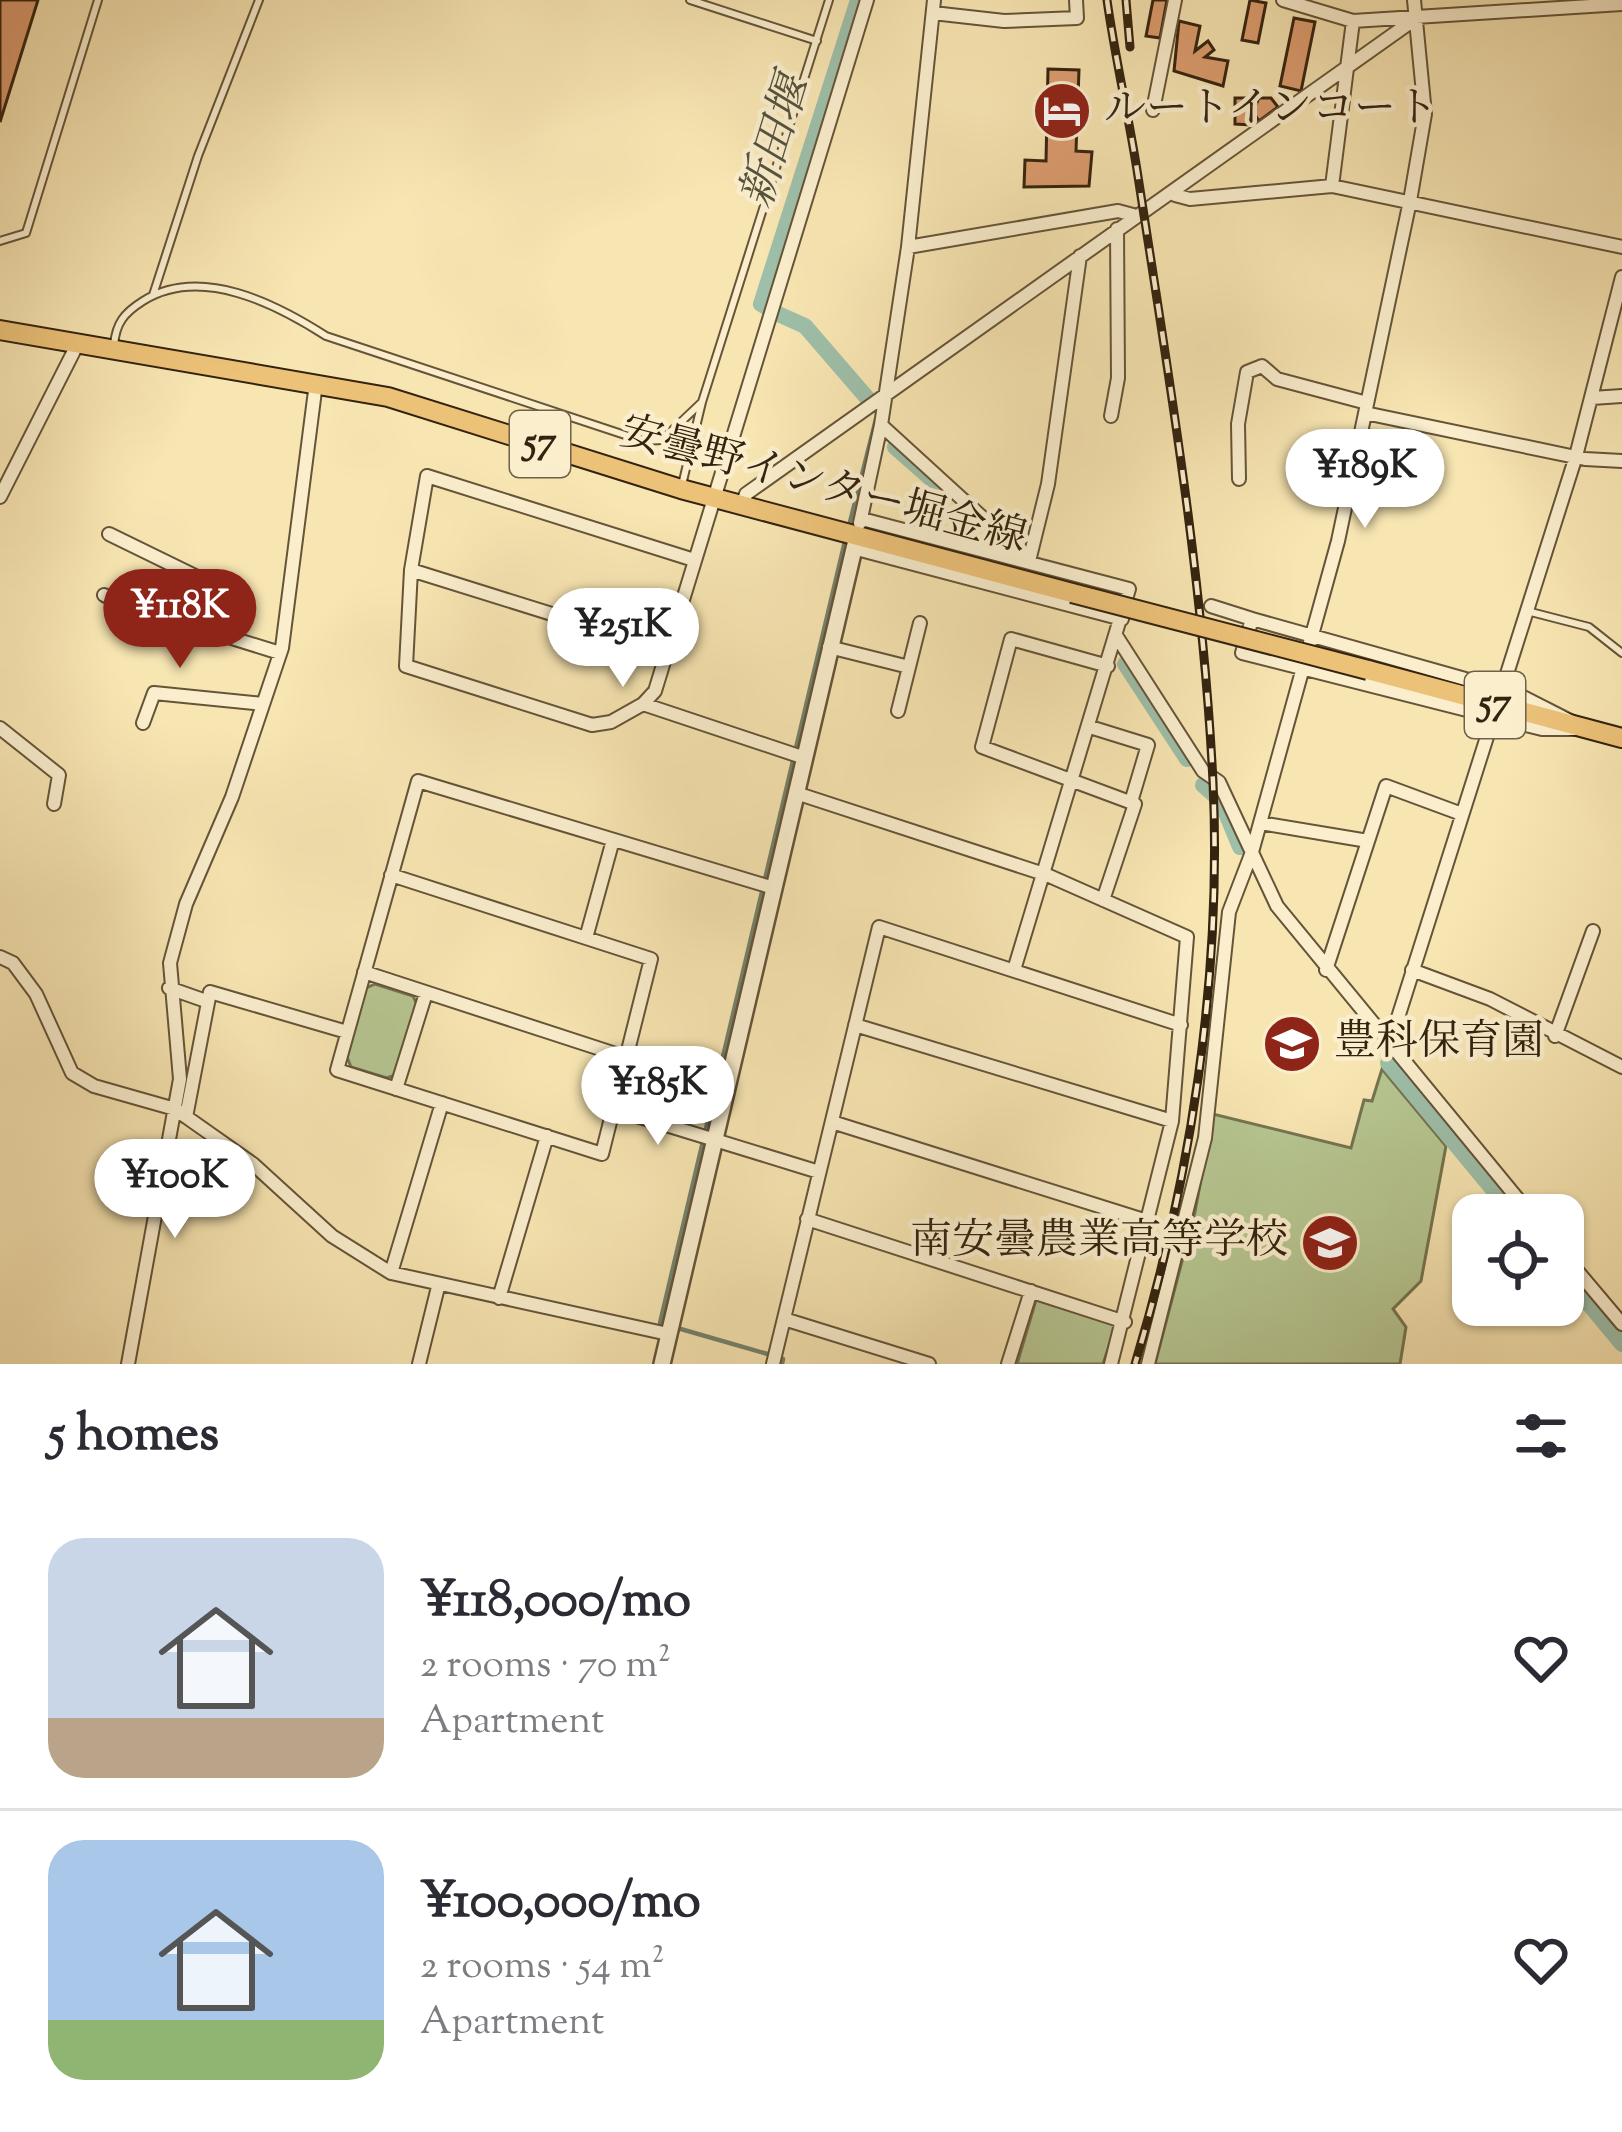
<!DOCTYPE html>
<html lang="en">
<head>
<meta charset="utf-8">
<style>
	body { margin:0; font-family:"Sorts Mill Goudy","Noto Serif JP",serif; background:#f2f2f3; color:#2b2b33; height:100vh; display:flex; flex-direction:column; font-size:45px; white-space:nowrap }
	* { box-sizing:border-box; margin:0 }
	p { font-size:39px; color:#7c7c81 }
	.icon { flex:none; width:66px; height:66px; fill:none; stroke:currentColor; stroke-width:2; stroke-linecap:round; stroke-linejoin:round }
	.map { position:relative; height:1364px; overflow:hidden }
	.sheet { display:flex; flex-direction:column; background:#fff; flex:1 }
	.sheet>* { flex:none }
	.fabs { position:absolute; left:1452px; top:1194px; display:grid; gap:24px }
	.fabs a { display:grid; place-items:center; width:132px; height:132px; border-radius:24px; background:#fff; box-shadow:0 3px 9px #0004; font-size:60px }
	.price { position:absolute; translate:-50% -102px; padding:0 27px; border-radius:42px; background:#fff; color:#222; font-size:39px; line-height:78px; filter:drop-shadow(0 3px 6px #0008) }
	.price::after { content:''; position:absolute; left:50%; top:72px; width:36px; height:27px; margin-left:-18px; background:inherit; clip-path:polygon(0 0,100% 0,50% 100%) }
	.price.current { background:#8f2418; color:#fff }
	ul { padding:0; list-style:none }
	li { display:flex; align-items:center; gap:36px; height:300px; padding:0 48px }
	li+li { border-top:3px solid #e1e1e2 }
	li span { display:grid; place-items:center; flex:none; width:336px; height:240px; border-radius:36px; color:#555 }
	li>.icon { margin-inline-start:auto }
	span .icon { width:144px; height:144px; fill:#fffc; stroke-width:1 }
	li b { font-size:51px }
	h2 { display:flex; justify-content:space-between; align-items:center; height:144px; padding:0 48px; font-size:51px }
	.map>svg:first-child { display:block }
	.green { fill:#b6c691; stroke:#757450; stroke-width:3 }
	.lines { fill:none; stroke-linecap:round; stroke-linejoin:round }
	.stream { stroke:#74816b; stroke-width:4.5 }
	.canal { stroke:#9ebfa9; stroke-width:16 }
	.building { fill:#dc9c6e; stroke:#34230f; stroke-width:3 }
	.service-casing { stroke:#655438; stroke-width:10 }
	.minor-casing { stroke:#655438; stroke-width:16 }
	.tertiary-casing { stroke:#655438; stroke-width:20 }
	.primary-casing { stroke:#34230f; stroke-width:22 }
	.service { stroke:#faeecd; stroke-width:6 }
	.minor { stroke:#faeecd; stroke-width:12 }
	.tertiary { stroke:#faeecd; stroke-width:15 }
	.primary { stroke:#ecc279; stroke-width:18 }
	.rail-casing { stroke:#34230f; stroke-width:9 }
	.rail { stroke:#faeecd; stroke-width:4.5; stroke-dasharray:14; stroke-linecap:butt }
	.primary-bridge-casing { stroke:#34230f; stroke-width:22; stroke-linecap:butt }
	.primary-bridge { stroke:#ecc279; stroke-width:18 }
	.labels { text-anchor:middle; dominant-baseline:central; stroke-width:9; stroke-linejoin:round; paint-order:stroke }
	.shield { fill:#faeecd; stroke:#6f6048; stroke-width:3 }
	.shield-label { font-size:39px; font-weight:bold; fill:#34230f }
	.poi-label { font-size:42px; fill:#34230f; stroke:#faeecd; text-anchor:start }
	.street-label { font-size:42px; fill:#34230f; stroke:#faeecd }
	.water-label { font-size:45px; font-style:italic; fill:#54523d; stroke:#faeecd }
</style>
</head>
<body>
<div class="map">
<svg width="1622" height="1364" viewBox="0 0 1622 1364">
	<rect width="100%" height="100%" fill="#f7e5b2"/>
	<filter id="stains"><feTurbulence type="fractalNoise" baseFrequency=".00167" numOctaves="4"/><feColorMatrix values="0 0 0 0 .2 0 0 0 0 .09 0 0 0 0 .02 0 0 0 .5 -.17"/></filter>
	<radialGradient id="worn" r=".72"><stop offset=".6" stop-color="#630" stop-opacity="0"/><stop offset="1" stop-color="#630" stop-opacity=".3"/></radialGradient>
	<!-- green -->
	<path class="green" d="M375,984L413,996L417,1005L395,1075L387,1078L351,1067L347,1057L366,988Z
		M1382,1069L1446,1146L1421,1281L1393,1309L1406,1327L1400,1364H1155L1195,1212L1213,1114L1351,1148L1364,1100L1372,1101Z
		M1036,1300L1116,1325L1103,1364H1017Z"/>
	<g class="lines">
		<!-- stream -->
		<path class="stream" d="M848,530L876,419
			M782,1364L783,1359L771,1355L660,1323L845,541"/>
		<!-- canal -->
		<path class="canal" d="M766,307L761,304L858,0
			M776,313L805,326L868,399
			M895,447L937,484
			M1125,664L1187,759
			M1203,785L1221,801L1240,847
			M1388,1063L1514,1215
			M1563,1273L1622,1344"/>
	</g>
	<!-- building -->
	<path class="building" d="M0,0H38L0,122Z
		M1153,0H1167L1160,38L1146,36Z
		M1250,0L1266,3L1258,43L1242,40Z
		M1294,18L1315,22L1301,91L1280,86Z
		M1179,21L1200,26L1195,51L1208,41L1214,50L1205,57L1228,61L1223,86L1174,71Z
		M1048,69L1079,70L1076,151L1092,152L1089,186L1024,187L1025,160L1046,161Z
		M1235,98H1251V125L1235,124Z
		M1259,98H1271L1278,107L1259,121L1253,112Z"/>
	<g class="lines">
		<!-- service casing -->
		<g class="service-casing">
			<path id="service" d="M690,0L817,41
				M0,241L26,233L98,0
				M153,295L198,156L259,0
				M114,345C116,323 124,313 143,301C201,265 276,304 326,336L643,441L662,440L702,402
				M682,485L702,402L829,0
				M1527,611L1589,627L1622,653"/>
		</g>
		<!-- minor casing -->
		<g class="minor-casing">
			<path id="minor" d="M934,0L908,247L881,425L1029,560
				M1283,0L1353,21L1622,4
				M933,13L1004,21L1077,18L1076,0
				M1153,110L1175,0
				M1332,186L1353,21
				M1175,195L1190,199L1332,186L1622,247
				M908,247L1118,211L1133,215
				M1592,398L1622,396
				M1365,413L1585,459L1622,461
				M1111,416L1118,378L1117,229
				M1239,479L1238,424L1247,372L1262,366L1277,379L1367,403
				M0,497L78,343
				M742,506L746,494L1415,19
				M862,519L1129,589L1014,970
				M860,523L881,425
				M109,534L195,576L182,622
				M853,548L1122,619
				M1029,561L1048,484L1080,256
				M411,570L667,650
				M104,595L158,622L174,620L280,653
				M1211,606L1252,619
				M1252,619L1515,693L1586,729H1542L1242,653Z
				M1117,637L1203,771L1219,782L1277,906L1531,1215
				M829,647L909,667
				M643,704L611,722L592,725L406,666L411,570L427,476L694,560
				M898,711L920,623
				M143,723L154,693L263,704
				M1090,727L1148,745L1131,802
				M0,728L59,775L54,804
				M802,757L643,704L655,691L867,0
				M796,793L1047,875L1187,937L1172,1121L1111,1364
				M1260,823L1368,841
				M613,840L586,938L651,959L602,1154L337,1070L418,781L774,888
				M391,875L586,938
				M1103,900L1135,804L982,747L1011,639L1108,666
				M0,957L13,963L36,994L72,1073L94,1086L175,1109L253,1164L332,1236L391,1273L668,1334
				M1326,970L1386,786L1459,813
				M1412,970L1490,999L1622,1067
				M364,972L625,1057
				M169,988L206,1001
				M855,1025L1172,1121
				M1555,1036L1593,931
				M1389,1046L1576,456L1622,277
				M396,1089L426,993
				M614,1109L819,1172
				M186,1117L210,992L347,1032
				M832,1122L1150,1222
				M807,1219L1125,1322
				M1563,1254L1622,1324
				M391,1273L442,1103
				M499,1298L547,1136
				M784,1319L929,1364
				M128,1364L180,1079L170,963L186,904L232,797L282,648L316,383
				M419,1364L438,1287
				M773,1364L879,927L1181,1025
				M1008,1364L1031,1291
				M1148,1364L1205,1138L1229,912L1252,852L1338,541L1410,201L1425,114L1414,0"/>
		</g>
		<!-- tertiary casing -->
		<g class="tertiary-casing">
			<path id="tertiary" d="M662,1364L857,536"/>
		</g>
		<!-- primary casing -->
		<g class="primary-casing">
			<path id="primary" d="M0,330L388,397L681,489L1072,593
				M1368,670L1622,738"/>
		</g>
		<!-- service -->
		<use href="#service" class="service"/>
		<!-- minor -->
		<use href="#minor" class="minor"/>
		<!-- tertiary -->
		<use href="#tertiary" class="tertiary"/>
		<!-- primary -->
		<use href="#primary" class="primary"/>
		<!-- rail casing -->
		<g class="rail-casing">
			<path id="rail" d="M1107,0C1115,57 1128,113 1137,170C1168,372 1203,577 1213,782C1222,977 1191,1178 1135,1364
				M1126,0L1130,47"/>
		</g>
		<!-- rail -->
		<use href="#rail" class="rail"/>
		<!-- primary-bridge casing -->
		<g class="primary-bridge-casing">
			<path id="primary-bridge" d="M1072,593L1368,670"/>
		</g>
		<!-- primary-bridge -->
		<use href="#primary-bridge" class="primary-bridge"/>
	</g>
	<!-- icons -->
	<defs>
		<g id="hotel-disc" transform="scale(3)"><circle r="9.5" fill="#8f2418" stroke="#faeecd"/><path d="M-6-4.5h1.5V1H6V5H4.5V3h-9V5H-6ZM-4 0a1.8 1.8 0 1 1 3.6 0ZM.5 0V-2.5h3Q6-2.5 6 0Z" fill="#fff"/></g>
		<g id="school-disc" transform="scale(3)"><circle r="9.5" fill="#8f2418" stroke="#faeecd"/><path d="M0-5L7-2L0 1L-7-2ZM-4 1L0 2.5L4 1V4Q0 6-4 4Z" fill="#fff"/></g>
	</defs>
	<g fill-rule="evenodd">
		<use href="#hotel-disc" x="1062" y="111"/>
		<use href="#school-disc" x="1292" y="1044"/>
		<use href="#school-disc" x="1330" y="1243"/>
	</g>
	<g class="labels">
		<!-- shield labels -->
		<g class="shield">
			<rect x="510" y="411" width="60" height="66" rx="9"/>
			<rect x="1465" y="672" width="60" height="66" rx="9"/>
		</g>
		<g class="shield-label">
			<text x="540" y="444">57</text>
			<text x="1495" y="705">57</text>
		</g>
		<!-- poi labels -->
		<g class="poi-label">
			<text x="1104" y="111">ルートインコート</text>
			<text x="1334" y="1044">豊科保育園</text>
			<text x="1288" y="1243" text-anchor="end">南安曇農業高等学校</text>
		</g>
		<!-- street labels -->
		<g class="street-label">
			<text transform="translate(823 487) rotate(15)">安曇野インター堀金線</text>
		</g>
		<!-- water labels -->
		<g class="water-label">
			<text transform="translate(778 143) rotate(-73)">新田堰</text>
		</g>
	</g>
	<rect width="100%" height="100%" filter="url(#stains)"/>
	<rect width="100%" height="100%" fill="url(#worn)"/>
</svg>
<div class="fabs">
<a><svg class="icon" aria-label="locate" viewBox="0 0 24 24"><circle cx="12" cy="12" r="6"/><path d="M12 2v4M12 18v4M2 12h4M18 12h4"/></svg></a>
</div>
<b class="price" style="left:1365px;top:531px">¥189K</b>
<b class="price current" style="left:180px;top:671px">¥118K</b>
<b class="price" style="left:623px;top:690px">¥251K</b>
<b class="price" style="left:658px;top:1148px">¥185K</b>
<b class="price" style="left:175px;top:1241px">¥100K</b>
</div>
<section class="sheet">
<h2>5 homes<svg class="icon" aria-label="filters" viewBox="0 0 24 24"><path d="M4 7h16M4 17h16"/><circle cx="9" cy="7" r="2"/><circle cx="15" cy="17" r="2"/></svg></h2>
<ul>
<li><span style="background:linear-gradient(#c9d6e8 75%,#b9a48a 0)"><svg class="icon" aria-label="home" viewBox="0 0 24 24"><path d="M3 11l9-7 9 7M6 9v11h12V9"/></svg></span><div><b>¥118,000/mo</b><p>2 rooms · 70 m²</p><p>Apartment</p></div><svg class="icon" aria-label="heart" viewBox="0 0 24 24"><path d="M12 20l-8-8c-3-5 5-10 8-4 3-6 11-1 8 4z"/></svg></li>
<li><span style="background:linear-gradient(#a9c7e8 75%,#8fb573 0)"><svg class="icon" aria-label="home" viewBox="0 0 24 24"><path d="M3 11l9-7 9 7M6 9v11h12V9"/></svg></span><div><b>¥100,000/mo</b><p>2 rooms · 54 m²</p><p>Apartment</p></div><svg class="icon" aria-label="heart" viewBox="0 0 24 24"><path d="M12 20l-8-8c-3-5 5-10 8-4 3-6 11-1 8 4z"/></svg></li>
</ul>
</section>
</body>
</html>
